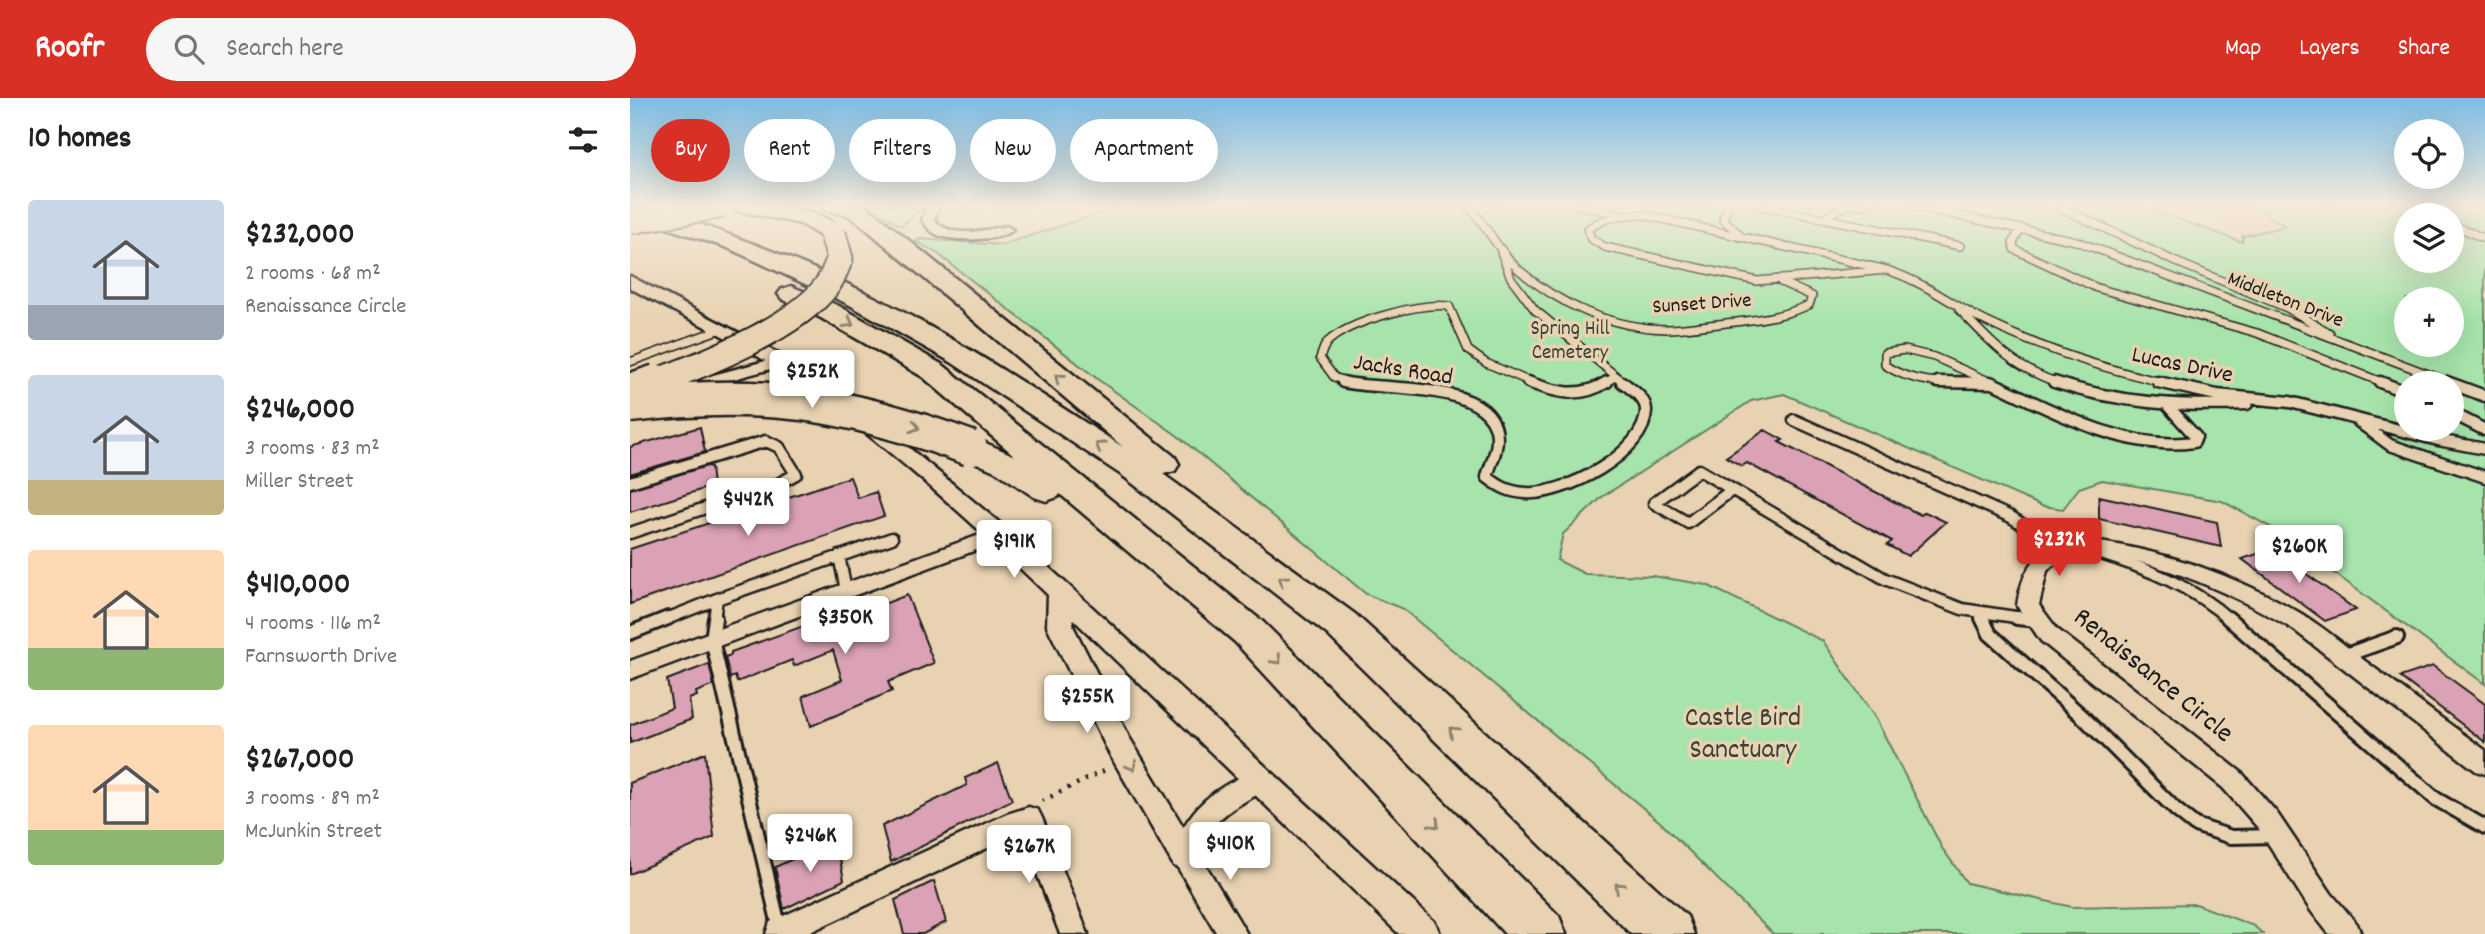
<!DOCTYPE html>
<html lang="en">
<head>
<meta charset="utf-8">
<style>
	body { margin:0; font-family:Dekko,sans-serif; background:#f6f6f6; color:#222; height:100vh; display:flex; flex-direction:column; font-size:26px; white-space:nowrap }
	* { box-sizing:border-box; margin:0 }
	p { font-size:23px; color:#767676 }
	.icon { flex:none; width:38px; height:38px; fill:none; stroke:currentColor; stroke-width:2; stroke-linecap:round; stroke-linejoin:round }
	.map { position:relative; flex:1; overflow:hidden }
	.side { display:flex; flex-direction:column; background:#fff; width:630px }
	.side>* { flex:none }
	.top-card { position:absolute; left:21px; top:21px; width:665px; height:63px; display:flex; gap:14px }
	.tools { position:absolute; left:1764px; top:21px; display:grid; gap:14px }
	.tools a { display:grid; place-items:center; width:70px; height:70px; border-radius:50%; background:#fff; box-shadow:0 7px 28px #0002; font-size:35px }
	.price { position:absolute; translate:-50% -60px; padding:0 16px; border-radius:7px; background:#fff; color:#222; font-size:23px; line-height:46px; filter:drop-shadow(0 2px 4px #0008) }
	.price::after { content:''; position:absolute; left:50%; top:42px; width:21px; height:16px; margin-left:-10px; background:inherit; clip-path:polygon(0 0,100% 0,50% 100%) }
	.price.selected { background:#d93025; color:#fff }
	ul { padding:0; list-style:none }
	li { display:flex; align-items:center; gap:21px; height:175px; padding:0 28px }
	li span { display:grid; place-items:center; flex:none; width:196px; height:140px; border-radius:7px; color:#555 }
	li>.icon { margin-inline-start:auto }
	span .icon { width:84px; height:84px; fill:#fffc; stroke-width:1 }
	li b { font-size:30px }
	h2 { display:flex; justify-content:space-between; align-items:center; height:84px; padding:0 28px; font-size:30px }
	.tag { padding:0 24px; border-radius:32px; background:#fff; box-shadow:0 7px 28px #0002; font-size:24px; line-height:63px }
	.tag.selected { background:#d93025; color:#fff }
	header { display:flex; align-items:center; gap:42px; box-sizing:border-box; height:98px; padding:0 35px; background:#d93025; color:#fff }
	header strong { font-size:33px }
	nav { display:flex; gap:38px; margin-inline-start:auto; font-size:24px }
	.search { width:490px; height:63px; background:#f6f6f6; display:flex; align-items:center; gap:18px; box-sizing:border-box; padding:0 24px; border-radius:38px; color:#767676; font-size:26px }
	main { display:flex; flex:1; min-height:0 }
	.map>svg:first-child { display:block }
	.built { fill:#e4c4b2 }
	.green { fill:#a7e4ab; stroke:#628064; stroke-width:2; fill-rule:evenodd }
	.building { fill:#daa2b4; stroke:#1c1c1c; stroke-width:2 }
	.lines { fill:none; stroke-linecap:round; stroke-linejoin:round }
	.service-far2-casing { stroke:#1c1c1c; stroke-width:10 }
	.service-far1-casing { stroke:#1c1c1c; stroke-width:15 }
	.service-casing { stroke:#1c1c1c; stroke-width:18 }
	.minor-casing { stroke:#1c1c1c; stroke-width:5 }
	.tertiary-casing { stroke:#1c1c1c; stroke-width:5 }
	.motorway-casing { stroke:#1c1c1c; stroke-width:5 }
	.path { stroke:#1c1c1c; stroke-width:4.5; stroke-dasharray:2.5 7; stroke-linecap:butt }
	.service-far2 { stroke:#e8d2b1; stroke-width:7 }
	.service-far1 { stroke:#e8d2b1; stroke-width:10 }
	.service { stroke:#e8d2b1; stroke-width:12 }
	.minor { fill:#e8d2b1; fill-rule:evenodd }
	.tertiary { fill:#e8d2b1; fill-rule:evenodd }
	.motorway { fill:#e8d2b1; fill-rule:evenodd }
	.motorway-bridge-far1-casing { stroke:#1c1c1c; stroke-width:29; stroke-linecap:butt }
	.motorway-bridge-casing { stroke:#1c1c1c; stroke-width:39; stroke-linecap:butt }
	.motorway-bridge-far1 { stroke:#e8d2b1; stroke-width:25 }
	.motorway-bridge { stroke:#e8d2b1; stroke-width:34 }
	.oneway { stroke:#8c806e }
	.labels { text-anchor:middle; dominant-baseline:central; stroke-width:7; stroke-linejoin:round; paint-order:stroke }
	.far-street-label { font-size:21px; fill:#1c1c1c; stroke:#e8d2b1 }
	.far-park-label { font-size:21px; fill:#384439; stroke:#e8d2b1 }
	.street-label { font-size:24px; fill:#1c1c1c; stroke:#e8d2b1 }
	.near-street-label { font-size:28px; fill:#1c1c1c; stroke:#e8d2b1 }
	.near-park-label { font-size:28px; fill:#384439; stroke:#e8d2b1 }
</style>
</head>
<body>
<header>
<strong>Roofr</strong>
<div class="search"><svg class="icon" aria-label="search" viewBox="0 0 24 24"><circle cx="10" cy="10" r="6"/><path d="M15 15l6 6"/></svg>Search here</div>
<nav><a>Map</a><a>Layers</a><a>Share</a></nav>
</header>
<main>
<section class="side">
<h2>10 homes<svg class="icon" aria-label="filters" viewBox="0 0 24 24"><path d="M4 7h16M4 17h16"/><circle cx="9" cy="7" r="2"/><circle cx="15" cy="17" r="2"/></svg></h2>
<ul>
<li><span style="background:linear-gradient(#c9d6e8 75%,#9aa5b1 0)"><svg class="icon" aria-label="home" viewBox="0 0 24 24"><path d="M3 11l9-7 9 7M6 9v11h12V9"/></svg></span><div><b>$232,000</b><p>2 rooms · 68 m²</p><p>Renaissance Circle</p></div></li>
<li><span style="background:linear-gradient(#c9d6e8 75%,#c2b280 0)"><svg class="icon" aria-label="home" viewBox="0 0 24 24"><path d="M3 11l9-7 9 7M6 9v11h12V9"/></svg></span><div><b>$246,000</b><p>3 rooms · 83 m²</p><p>Miller Street</p></div></li>
<li><span style="background:linear-gradient(#ffd9b3 70%,#8fb573 0)"><svg class="icon" aria-label="home" viewBox="0 0 24 24"><path d="M3 11l9-7 9 7M6 9v11h12V9"/></svg></span><div><b>$410,000</b><p>4 rooms · 116 m²</p><p>Farnsworth Drive</p></div></li>
<li><span style="background:linear-gradient(#ffd9b3 75%,#8fb573 0)"><svg class="icon" aria-label="home" viewBox="0 0 24 24"><path d="M3 11l9-7 9 7M6 9v11h12V9"/></svg></span><div><b>$267,000</b><p>3 rooms · 89 m²</p><p>McJunkin Street</p></div></li>
</ul>
</section>
<div class="map">
<svg width="1855" height="836" viewBox="0 0 1855 836">
	<rect width="100%" height="100%" fill="#e8d2b1"/>
	<filter id="ink" filterUnits="userSpaceOnUse"><feTurbulence type="fractalNoise" baseFrequency=".0143" numOctaves="2"/><feDisplacementMap in="SourceGraphic" scale="14" xChannelSelector="R" yChannelSelector="G"/><feConvolveMatrix kernelMatrix="1 2 1 2 8 2 1 2 1" color-interpolation-filters="sRGB"/></filter>
	<g filter="url(#ink)">
		<!-- built -->
		<path class="built" d="M1544,107H1621L1656,128L1613,138Z"/>
		<!-- green -->
		<path class="green" d="M238,107H291L286,116L271,128Z
			M495,107H1509L1612,144L1613,138L1655,128L1621,107H1855V586L1646,432L1592,403L1472,382L1449,390L1433,411L1412,408L1154,296L1121,303L972,399L933,436L927,462L955,476L1023,478L1077,487L1193,543L1246,621L1312,750L1337,785L1442,809L1566,806L1624,828L1633,836H1143L1030,724L773,511L736,496L548,338L470,283L308,156L286,143L290,141L372,147ZM1776,117H1822V163H1776ZM1776,201H1822V247H1776ZM1776,285H1822V331H1776Z"/>
		<!-- building -->
		<path class="building" d="M70,329L75,354L0,376V349Z
			M1135,332L1153,342L1149,344L1263,403L1291,417L1295,414L1316,424L1278,458L1257,447L1262,443L1117,365L1112,368L1096,359Z
			M77,368L81,369L83,388L0,414V391Z
			M220,379L228,400L246,394L254,418L0,506V451Z
			M1469,398L1587,424L1591,449L1469,421Z
			M1642,451L1726,512L1695,523L1612,461Z
			M277,497L304,565L258,584L262,593L181,628L173,598L212,582L203,552L164,568L162,562L107,584L105,578L100,580L95,559L101,557V554L182,525L183,529L190,526L192,530Z
			M79,566L84,587L66,594L67,598L59,601L62,621L0,645V627L42,610L37,582Z
			M1803,568L1855,606V644L1770,579Z
			M75,655L84,739L0,776V685Z
			M368,665L382,702L261,764L252,728L337,687L335,680Z
			M206,741L214,782L154,811L145,769Z
			M304,783L316,824L293,836H274L265,802Z"/>
		<g class="lines">
			<!-- service-far2 casing -->
			<g class="service-far2-casing">
				<path id="service-far2" d="M838,107C856,127 867,151 887,170C928,207 982,230 1037,231C1057,231 1077,227 1096,225C1125,222 1152,219 1179,207L1182,198L1151,184
					M948,107L985,115
					M1098,107L1093,121L1109,136
					M1128,107L1330,148
					M1216,107H1236
					M1279,107L1446,143L1822,285
					M1425,107L1544,163L1657,210L1700,235
					M1790,107L1808,117
					M1015,117L1257,172L1127,183L975,149L961,141L958,131C975,118 994,116 1015,117Z
					M1194,120L1216,107
					M1822,126L1855,141
					M1391,130L1383,145L1384,151L1467,190L1627,235L1754,285
					M871,154L881,180L905,212L986,278
					M1257,172C1294,184 1323,207 1357,224C1414,252 1475,271 1536,285
					M1329,211C1361,245 1383,270 1429,285
					M1275,252L1304,259L1363,285C1326,284 1286,289 1255,267V255Z
					M0,264L91,231
					M986,278L994,285
					M720,285L704,279L690,260C693,253 694,245 701,241C725,222 788,205 819,208L838,252L856,265L903,285
					M975,285L986,278"/>
			</g>
			<!-- service-far1 casing -->
			<g class="service-far1-casing">
				<path id="service-far1" d="M713,284C752,294 869,281 867,342C867,355 860,367 857,379C870,389 879,394 896,395C933,398 1017,355 1016,312C1016,300 1000,290 992,284
					M898,284C927,295 950,301 977,284
					M1308,284L1363,285
					M1360,284L1363,285
					M1424,284C1487,305 1550,309 1617,306
					M1528,284L1587,297L1660,304L1808,342L1855,351
					M1750,284L1776,294
					M1817,284L1855,298
					M1363,285C1423,313 1496,354 1564,344L1566,339L1538,308
					M1822,315L1855,332
					M1164,322L1381,419L1433,453
					M1729,324L1760,347L1855,379
					M0,384L136,343L149,349L166,376L148,386L0,435
					M1102,392L1058,425L1024,405L1069,372L1255,481L1332,511L1405,522
					M1468,455C1516,470 1562,488 1600,522
					M209,458L216,492
					M87,501L262,440
					M1349,515L1353,522
					M34,522L87,501L84,522"/>
			</g>
			<!-- service casing -->
			<g class="service-casing">
				<path id="service" d="M85,520L82,542L150,832
					M1352,520L1360,536L1453,619L1546,712L1565,727L1601,739L1647,738
					M1387,520L1407,522
					M1598,520L1806,701L1855,729
					M0,535L38,520
					M1713,558L1767,539"/>
			</g>
			<!-- minor casing -->
			<g class="minor-casing">
				<path id="minor" d="M297,107H309L304,122C322,142 354,132 377,128L383,132C369,143 325,144 308,137C301,134 296,128 292,122Z
					M150,259L156,261L158,264L156,267L48,296L40,291L42,288Z
					M369,430L376,431L379,436L376,441L0,581V563Z
					M1463,443C1536,453 1607,478 1670,515C1693,529 1713,546 1735,563C1775,593 1815,623 1855,652V676L1846,673L1664,532C1621,504 1458,422 1417,473L1409,507L1427,531L1611,674L1647,715L1701,795L1727,826L1731,836H1699L1681,813L1629,731L1593,690L1411,543L1387,508C1394,457 1415,447 1463,443Z
					M631,671L640,674L644,682L640,690C609,706 579,720 569,756L617,836H587L541,758C556,711 585,687 631,671Z
					M399,709L408,712L412,720L458,836H430L391,734L176,836H136L140,824L377,716Z"/>
			</g>
			<!-- tertiary casing -->
			<g class="tertiary-casing">
				<path id="tertiary" d="M0,178L157,260L272,344L377,431L805,824L810,836H769L443,521V528L499,639L571,758L566,768L555,772L544,768L479,655L417,528L418,497C333,415 244,335 145,269C100,239 48,216 0,190Z"/>
			</g>
			<!-- motorway casing -->
			<g class="motorway-casing">
				<path id="motorway" d="M0,107H13C89,132 164,159 236,195C326,239 409,295 493,349L229,125L217,117L195,112L192,107H232L245,115L545,359L549,366L545,373L533,376L725,516L1057,818L1064,836H1001L697,536L493,378L321,264L218,206L98,150L0,118Z
					M101,107C133,107 194,106 215,136L211,141H195L171,126L104,112Z
					M161,188L209,208L313,267L633,524L929,818L936,836H875L605,544L430,396L428,399L416,403L404,399L367,374L329,357L324,350L329,343L340,340L351,343L385,358L293,279L191,220L152,201L148,196L152,191Z"/>
			</g>
			<!-- path -->
			<path class="path" d="M412,703L477,671"/>
			<!-- service-far2 -->
			<use href="#service-far2" class="service-far2"/>
			<!-- service-far1 -->
			<use href="#service-far1" class="service-far1"/>
			<!-- service -->
			<use href="#service" class="service"/>
			<!-- minor -->
			<use href="#minor" class="minor"/>
			<!-- tertiary -->
			<use href="#tertiary" class="tertiary"/>
			<!-- motorway -->
			<use href="#motorway" class="motorway"/>
			<!-- motorway-bridge-far1 casing -->
			<g class="motorway-bridge-far1-casing">
				<path id="motorway-bridge-far1" d="M0,123L93,107
					M22,285C70,268 169,229 198,186C203,179 206,169 210,161L203,136"/>
			</g>
			<!-- motorway-bridge casing -->
			<g class="motorway-bridge-casing">
				<path id="motorway-bridge" d="M3,292L27,284
					M0,307C132,291 216,304 340,350"/>
			</g>
			<!-- motorway-bridge-far1 -->
			<use href="#motorway-bridge-far1" class="motorway-bridge-far1"/>
			<!-- motorway-bridge -->
			<use href="#motorway-bridge" class="motorway-bridge"/>
		</g>
		<!-- one-way arrows -->
		<defs><path id="oneway-chevron" d="M-2-3.5L2.5 0L-2 3.5" fill="none" stroke-width="1.6" stroke-linecap="round" stroke-linejoin="round" transform="scale(1.75)"/></defs>
		<g class="oneway">
			<use href="#oneway-chevron" transform="translate(219 225) rotate(30)"/>
			<use href="#oneway-chevron" transform="translate(429 280) rotate(-141)"/>
			<use href="#oneway-chevron" transform="translate(285 329) rotate(17)"/>
			<use href="#oneway-chevron" transform="translate(470 348) rotate(-147)"/>
			<use href="#oneway-chevron" transform="translate(653 482) rotate(-143)"/>
			<use href="#oneway-chevron" transform="translate(647 562) rotate(46)"/>
			<use href="#oneway-chevron" transform="translate(823 633) rotate(-137)"/>
			<use href="#oneway-chevron" transform="translate(502 668) rotate(60)"/>
			<use href="#oneway-chevron" transform="translate(805 726) rotate(46)"/>
			<use href="#oneway-chevron" transform="translate(989 789) rotate(-137)"/>
		</g>
	</g>
	<!-- sky -->
	<linearGradient id="sky" x2="0" y2="1"><stop stop-color="#7dbce4"/><stop offset="0.48" stop-color="#f5ebdc"/><stop offset="1" stop-color="#f5ebdc" stop-opacity="0"/></linearGradient>
	<rect width="1855" height="224" fill="url(#sky)"/>
	<g class="labels">
		<!-- far-street labels -->
		<g class="far-street-label">
			<text transform="translate(1655 203) rotate(21)">Middleton Drive</text>
			<text transform="translate(1072 207) rotate(-4)">Sunset Drive</text>
		</g>
		<!-- far-park labels -->
		<g class="far-park-label">
			<text x="940" y="232">Spring Hill<tspan x="940" dy="24">Cemetery</tspan></text>
		</g>
		<!-- street labels -->
		<g class="street-label">
			<text transform="translate(1552 268) rotate(12)">Lucas Drive</text>
			<text transform="translate(773 273) rotate(9)">Jacks Road</text>
		</g>
		<!-- near-street labels -->
		<g class="near-street-label">
			<text transform="translate(1522 579) rotate(39)">Renaissance Circle</text>
		</g>
		<!-- near-park labels -->
		<g class="near-park-label">
			<text x="1113" y="622">Castle Bird<tspan x="1113" dy="32">Sanctuary</tspan></text>
		</g>
	</g>
</svg>
<div class="tools">
<a><svg class="icon" aria-label="locate" viewBox="0 0 24 24"><circle cx="12" cy="12" r="6"/><path d="M12 2v4M12 18v4M2 12h4M18 12h4"/></svg></a>
<a><svg class="icon" aria-label="layers" viewBox="0 0 24 24"><path d="M12 4l9 5-9 5-9-5zM3 14l9 5 9-5"/></svg></a>
<a>+</a>
<a>−</a>
</div>
<b class="price" style="left:182px;top:312px">$252K</b>
<b class="price" style="left:118px;top:440px">$442K</b>
<b class="price selected" style="left:1429px;top:480px">$232K</b>
<b class="price" style="left:384px;top:482px">$191K</b>
<b class="price" style="left:1669px;top:487px">$260K</b>
<b class="price" style="left:215px;top:558px">$350K</b>
<b class="price" style="left:457px;top:637px">$255K</b>
<b class="price" style="left:180px;top:776px">$246K</b>
<b class="price" style="left:600px;top:784px">$410K</b>
<b class="price" style="left:399px;top:787px">$267K</b>
<div class="top-card">
<a class="tag selected">Buy</a>
<a class="tag">Rent</a>
<a class="tag">Filters</a>
<a class="tag">New</a>
<a class="tag">Apartment</a>
</div>
</div>
</main>
</body>
</html>
